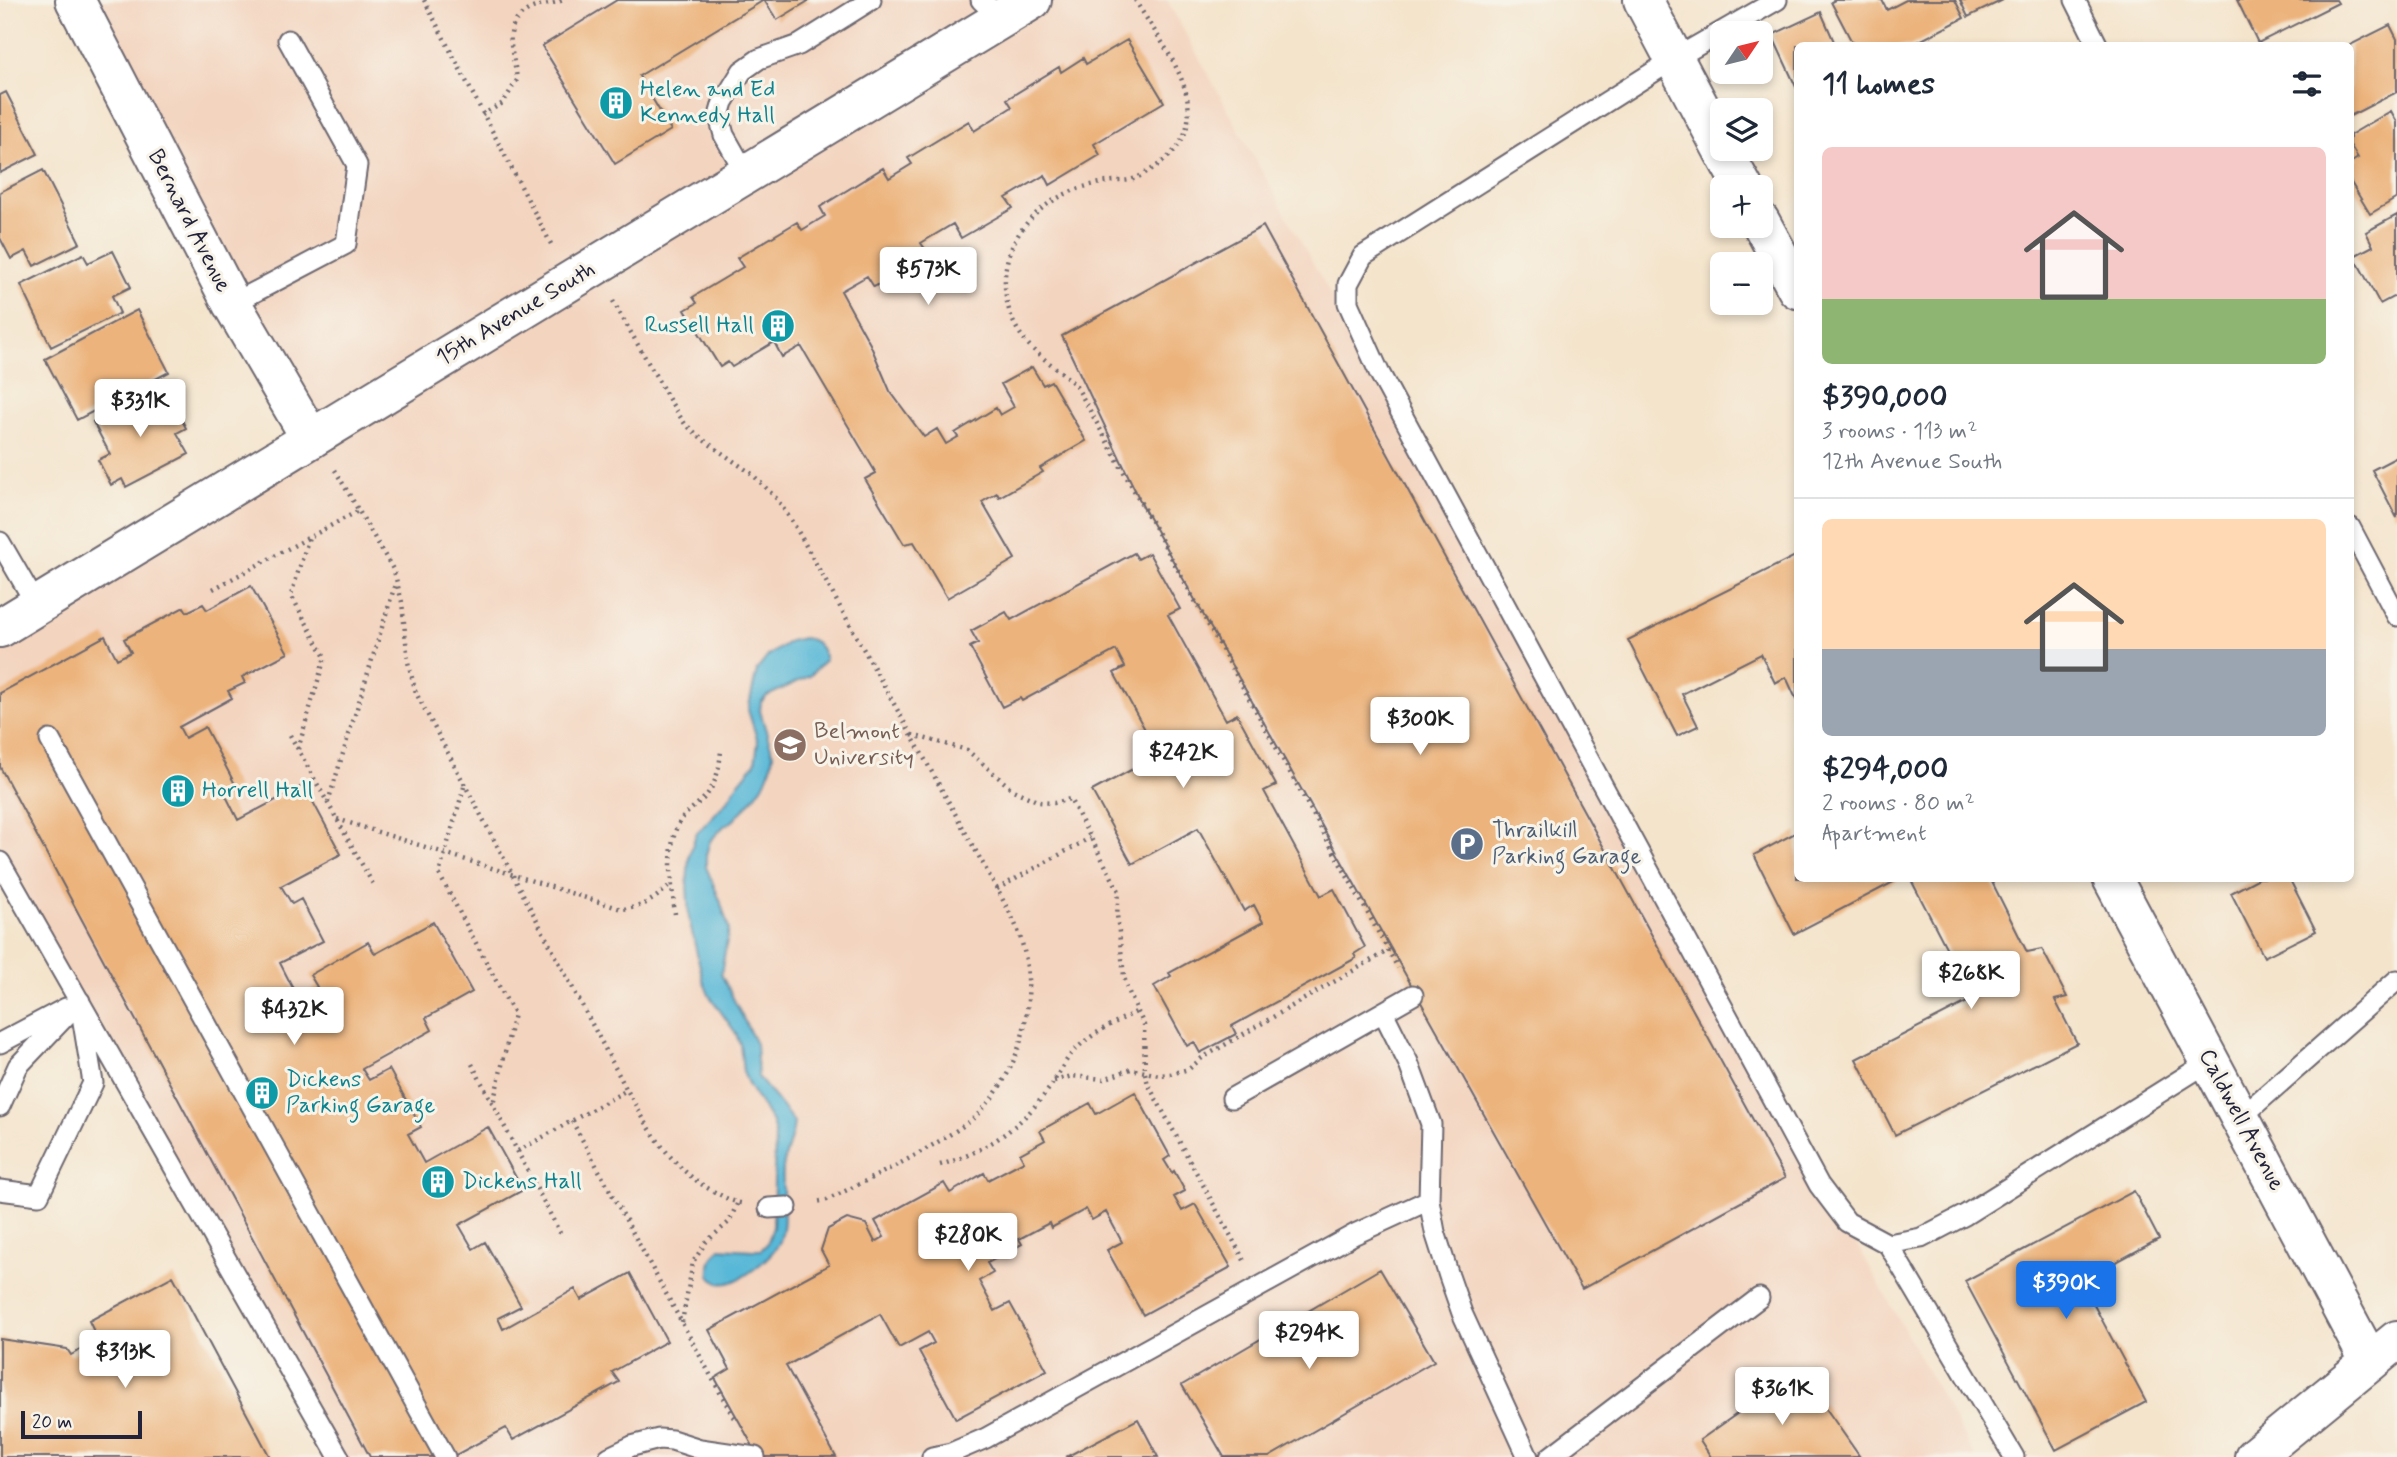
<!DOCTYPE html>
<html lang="en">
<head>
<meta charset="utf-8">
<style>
	body { margin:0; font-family:Mynerve,sans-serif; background:#f6f6f7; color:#1f2937; height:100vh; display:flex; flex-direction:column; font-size:26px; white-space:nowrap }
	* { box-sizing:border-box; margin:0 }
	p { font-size:23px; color:#747a83 }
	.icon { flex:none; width:38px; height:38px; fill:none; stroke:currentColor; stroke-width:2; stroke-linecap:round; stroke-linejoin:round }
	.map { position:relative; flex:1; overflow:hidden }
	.panel { position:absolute; left:1794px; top:42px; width:560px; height:840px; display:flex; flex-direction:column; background:#fff; border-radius:10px; box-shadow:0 4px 10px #0003 }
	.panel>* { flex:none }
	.needle { width:46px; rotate:55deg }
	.fabs { position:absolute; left:1710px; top:21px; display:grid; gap:14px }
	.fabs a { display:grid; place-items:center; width:63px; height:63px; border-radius:10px; background:#fff; box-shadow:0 4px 10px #0003; font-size:35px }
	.scale { position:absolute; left:21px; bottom:18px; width:121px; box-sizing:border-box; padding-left:7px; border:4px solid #22223b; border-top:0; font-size:19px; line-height:24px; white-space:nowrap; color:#22223b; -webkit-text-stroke:5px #f7f3e8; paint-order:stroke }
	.price { position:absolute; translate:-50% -60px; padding:0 16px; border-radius:7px; background:#fff; color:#222; font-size:23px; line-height:46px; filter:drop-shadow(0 2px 4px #0008) }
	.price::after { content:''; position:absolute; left:50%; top:42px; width:21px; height:16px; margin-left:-10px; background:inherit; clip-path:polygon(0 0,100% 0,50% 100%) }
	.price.on { background:#1a73e8; color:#fff }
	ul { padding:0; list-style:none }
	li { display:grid; align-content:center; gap:14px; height:371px; padding:0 28px }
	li+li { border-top:2px solid #e0e1e3 }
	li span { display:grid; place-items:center; height:217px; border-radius:10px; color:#555 }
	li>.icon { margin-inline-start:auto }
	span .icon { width:126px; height:126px; fill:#fffc; stroke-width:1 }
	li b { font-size:30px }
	h2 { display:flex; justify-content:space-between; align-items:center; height:84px; padding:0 28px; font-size:30px }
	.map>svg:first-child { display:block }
	.built { fill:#f3d4bf }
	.water { fill:#58b8d7; stroke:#3d6d89; stroke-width:2 }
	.building { fill:#ecb37b }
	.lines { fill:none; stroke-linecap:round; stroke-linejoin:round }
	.service-casing { stroke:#6c666e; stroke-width:23 }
	.minor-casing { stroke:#6c666e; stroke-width:42 }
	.secondary-casing { stroke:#6c666e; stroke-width:42 }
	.path { stroke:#6c666e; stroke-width:4.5; stroke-dasharray:2 5; stroke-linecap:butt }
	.service { stroke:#fff; stroke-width:19 }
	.minor { stroke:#fff; stroke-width:38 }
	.secondary { stroke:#fff; stroke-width:38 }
	.labels { text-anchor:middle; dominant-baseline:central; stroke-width:6; stroke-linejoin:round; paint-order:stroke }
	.culture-label { font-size:23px; fill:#0d838f; stroke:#f7f3e8; text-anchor:start }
	.street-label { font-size:23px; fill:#22223b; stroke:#f7f3e8 }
	.education-label { font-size:23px; fill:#785e54; stroke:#f7f3e8; text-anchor:start }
	.service-label { font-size:23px; fill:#4e5e75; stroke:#f7f3e8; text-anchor:start }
</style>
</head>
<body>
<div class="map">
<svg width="2397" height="1457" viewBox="0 0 2397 1457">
	<rect width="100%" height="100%" fill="#f7f3e8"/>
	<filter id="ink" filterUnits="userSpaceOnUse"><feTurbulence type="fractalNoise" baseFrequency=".0143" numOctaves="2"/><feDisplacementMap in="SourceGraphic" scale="14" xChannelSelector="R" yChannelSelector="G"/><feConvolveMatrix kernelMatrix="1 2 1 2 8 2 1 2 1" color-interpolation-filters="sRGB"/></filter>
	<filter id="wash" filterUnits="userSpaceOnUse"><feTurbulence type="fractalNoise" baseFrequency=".00686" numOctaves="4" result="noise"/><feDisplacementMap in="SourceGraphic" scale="28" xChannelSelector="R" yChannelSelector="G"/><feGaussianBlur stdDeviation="1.57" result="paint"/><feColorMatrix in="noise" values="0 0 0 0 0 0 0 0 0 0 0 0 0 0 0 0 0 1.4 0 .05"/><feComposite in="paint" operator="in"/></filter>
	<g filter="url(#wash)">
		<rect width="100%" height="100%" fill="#f4e4cc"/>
		<!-- built -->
		<path class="built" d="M75,0H1167L1975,1457H339L0,862V628L311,438Z"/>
		<!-- water -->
		<path class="water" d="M803,638C817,639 823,648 825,660L810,676L767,696L761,702L760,711L773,754L771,767L765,782L753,799L733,821L724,826L710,841L706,855V867L720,900L729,929L721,974L756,1044L758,1077L794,1122C793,1139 784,1154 783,1170C781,1193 788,1219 780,1241C774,1256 736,1288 719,1283C718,1282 711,1277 710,1276C709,1263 711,1258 720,1248L753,1250H761L767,1244L773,1227L775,1134L772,1122L749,1086L743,1072L740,1044L735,1032L709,995L703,980L689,919L687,884L689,856L696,834L728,800L737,785L755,763L758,742L748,710L757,670L768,656L790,641Z"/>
		<g id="blocks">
			<!-- building -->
			<path class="building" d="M617,0H764L639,76L671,130L615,164L542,46Z
				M764,0H810L777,20Z
				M1835,0H1882L1887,10L1906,0H1955L1964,18L1910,46H1854L1831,2Z
				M1960,0H2003L1968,17Z
				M2237,0H2336L2338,3L2258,43Z
				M1821,12L1836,46H1797V89L1772,35Z
				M2390,25L2397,39V92L2350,116V45Z
				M1127,40L1164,102L1094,144L1100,155L1050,185L1045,175L1006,198L1013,208L961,238L953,224L921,243L929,255L874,287L867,276L841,291L870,344L890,391L924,437L937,429L946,444L958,437L955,433L996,408L1000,415L1014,407L1001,384L1032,367L1043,385L1051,381L1086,441L1040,468L1043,472L999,497L997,493L982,502L1015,559L947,598L914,542L904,544L865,479L876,473L801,346L782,357L774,342L732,367L728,362L720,367L685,310L697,303L693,297L743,267L737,258L797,222L802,230L825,216L820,207L883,168L889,178L912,164L908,158L969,121L974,131L1012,107L1007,99L1059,67L1061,72L1083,58L1086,64Z
				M6,92L38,154L0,173V95Z
				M2391,111L2397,122V198L2370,214L2350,181V163L2358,158L2350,145V135Z
				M43,170L80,243L34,266L26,251L11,259L0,238V192Z
				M2397,215V295L2380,304L2354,256L2373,246L2366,232Z
				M1263,226L1785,1178L1582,1289L1144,509L1062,336Z
				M113,251L131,287L112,296L120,313L51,347L21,285L83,254L88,263Z
				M137,310L169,372L77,420L45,359Z
				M155,389L168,413L176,409L186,428L177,433L189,454L126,487L122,479L111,485L98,460L110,454L93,422Z
				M2397,457V518L2372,470Z
				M1134,553L1138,559L1149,553L1180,609L1168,615L1226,720L1237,714L1276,785L1264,791L1321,896L1334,889L1365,947L1354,954L1356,958L1232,1026L1236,1034L1200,1053L1194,1042L1187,1046L1154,986L1171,976L1169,973L1263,922L1254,905L1244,911L1198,828L1132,864L1092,791L1159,755L1114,673L1125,667L1116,650L1022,701L1020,698L1002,707L970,647L978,643L971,631L1006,612L1011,620Z
				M1797,555V701L1786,677L1775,683L1761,654L1682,694L1698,726L1677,736L1628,640Z
				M251,586L288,653L242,677L245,683L228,691L232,698L179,727L185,738L205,727L237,788L225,794L238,820L304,785L341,854L281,886L292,904L301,899L323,941L280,963L298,998L317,987L310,975L368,942L375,954L433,922L472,992L426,1018L432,1030L362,1069L369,1080L389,1069L421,1127L408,1134L424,1163L488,1127L523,1190L459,1225L473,1249L485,1242L521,1306L498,1318L503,1329L575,1289L581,1300L630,1273L667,1341L612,1372L619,1382L513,1440L506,1428L452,1457H370L0,767V693L105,636L117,659L131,652L124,639L184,607L187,612L203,604L207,610Z
				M1797,832V878H1901L1794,934L1754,855Z
				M1910,878H1990L2027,952L2042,949L2067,997L2055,1000L2077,1043L1895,1135L1856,1059L1973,999Z
				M2259,878H2289L2316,931L2264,957L2231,893Z
				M1135,1092L1170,1156L1164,1160L1172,1173L1174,1171L1185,1191L1174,1197L1182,1211L1195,1204L1231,1267L1143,1315L1107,1250L1122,1242L1106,1212L1092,1220L1086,1209L1051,1228L1049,1223L1019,1239L1022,1244L987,1263L993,1273L979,1281L995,1311L1010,1303L1047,1370L956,1419L919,1351L934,1343L928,1332L899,1348L880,1314L786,1366L836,1457H759L715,1378L730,1369L709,1330L829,1265L821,1250L828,1229L847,1219L866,1224L875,1242L884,1237L875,1221L944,1183L950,1193L984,1173L988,1180L1024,1161L1020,1154L1045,1140L1040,1131L1090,1103L1096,1114Z
				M2134,1191L2159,1239L2081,1281L2146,1402L2056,1450L1965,1281Z
				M1380,1269L1434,1361L1269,1457H1224L1182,1385Z
				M173,1276L270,1457H0V1339L67,1349L71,1355L98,1340L89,1321Z
				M1799,1370L1860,1457H1711L1700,1440Z
				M1138,1419L1158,1457H1066Z"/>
		</g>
	</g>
	<g filter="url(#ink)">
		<use href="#blocks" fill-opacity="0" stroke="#6c666e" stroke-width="2"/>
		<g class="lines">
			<!-- service casing -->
			<g class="service-casing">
				<path id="service" d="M981,0L1001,19
					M1777,0L1674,59L1363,256L1348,284V303L1379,372L1819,1185L1847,1222L1888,1244L1921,1238L1965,1215L2210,1061
					M2075,0L2098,46
					M746,174L724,135L719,116L723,102L742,71L759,59L799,45L871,0
					M232,304L346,244L357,165L288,40
					M2350,527L2397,616
					M0,542L37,606
					M50,740L445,1457
					M0,862L339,1457
					M1383,1012L1408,1062L1431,1124L1429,1200L1435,1232L1449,1276L1462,1313L1528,1457
					M0,1043L66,1008
					M1232,1098L1413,995
					M0,1106L18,1066L80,1001
					M2240,1118L2397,980
					M0,1190L39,1195L93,1083L82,1016
					M769,1208L787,1207
					M1888,1244L2014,1457
					M609,1457L632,1446L659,1439L672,1440L700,1449L755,1457
					M932,1457L951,1453L986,1438L1355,1234L1429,1200
					M1550,1457L1759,1298"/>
			</g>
			<!-- minor casing -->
			<g class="minor-casing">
				<path id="minor" d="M75,0L232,304L311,439
					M1643,0L1722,149
					M1722,149L1743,187
					M1760,221L1797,289
					M0,628L1032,0
					M2112,878L2370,1362"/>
			</g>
			<!-- secondary casing -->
			<g class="secondary-casing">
				<path id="secondary" d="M2254,1457L2397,1340"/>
			</g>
			<!-- path -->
			<path class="path" d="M424,0L551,244
				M1135,0C1150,25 1170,51 1181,78C1197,117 1188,147 1152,169C1146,172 1140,177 1133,179C1125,182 1115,180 1107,182C1062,188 1021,214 1008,258C1001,283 1006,314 1021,335C1036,358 1062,368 1078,389L1398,968
				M482,115L503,103L517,80C515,56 500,29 525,12C536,4 552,5 563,0
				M613,301L670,401L685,424L705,441L752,474L777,499L795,526L997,889C1006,906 1017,924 1022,943C1039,1003 1021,1072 976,1116C966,1125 952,1133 941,1140C904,1163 865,1181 827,1200L816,1202
				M335,470L394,571L402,602L408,662L416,693L627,1090C649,1129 670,1167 711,1190C721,1195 729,1201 741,1203
				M213,589L360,510
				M290,735L374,886
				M912,735L967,750L1013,790L1039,802L1054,803L1070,799L1119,891L1117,915L1124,976L1127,988L1144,1025L1145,1073L1148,1084L1245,1262
				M298,749L325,657L291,595L309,537
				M464,787L439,874L514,1014L493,1104
				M328,802L396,582
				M337,819L621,909C645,908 655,898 672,884
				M997,889L1090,838
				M675,914C672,891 667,849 677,827C683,814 693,808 703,799C716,786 720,767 721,749
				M472,1064L560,1233
				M1054,1081L1072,1076L1104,1079L1131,1069L1159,1075L1170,1074L1189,1069L1202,1058L1389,950
				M572,1121L736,1422
				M518,1151L627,1090
				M940,1165C985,1152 1020,1128 1048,1090C1058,1077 1063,1062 1075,1050C1093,1032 1116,1022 1138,1011
				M682,1322L693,1262L706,1242L729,1222L738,1202"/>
			<!-- service -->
			<use href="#service" class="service"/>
			<!-- minor -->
			<use href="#minor" class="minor"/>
			<!-- secondary -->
			<use href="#secondary" class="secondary"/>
		</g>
	</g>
	<!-- icons -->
	<defs>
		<g id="building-disc" transform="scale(1.75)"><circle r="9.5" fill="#0f9aa8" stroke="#f7f3e8"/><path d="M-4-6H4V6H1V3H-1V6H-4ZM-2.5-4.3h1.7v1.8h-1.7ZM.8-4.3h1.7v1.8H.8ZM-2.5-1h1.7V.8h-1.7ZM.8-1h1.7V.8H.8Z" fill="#fff"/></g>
		<g id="university-disc" transform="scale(1.75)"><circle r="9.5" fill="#8d6e63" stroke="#f7f3e8"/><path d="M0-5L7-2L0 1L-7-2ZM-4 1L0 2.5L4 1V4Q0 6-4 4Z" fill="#fff"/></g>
		<g id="parking-disc" transform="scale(1.75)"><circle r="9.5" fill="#5c6f8a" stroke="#f7f3e8"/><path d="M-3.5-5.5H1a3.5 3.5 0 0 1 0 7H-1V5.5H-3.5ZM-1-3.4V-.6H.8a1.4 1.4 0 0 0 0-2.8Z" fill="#fff"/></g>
	</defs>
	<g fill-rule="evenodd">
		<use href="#building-disc" x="616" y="103"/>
		<use href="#building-disc" x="778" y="326"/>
		<use href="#university-disc" x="790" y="745"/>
		<use href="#building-disc" x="178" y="791"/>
		<use href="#parking-disc" x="1467" y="844"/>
		<use href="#building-disc" x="262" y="1093"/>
		<use href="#building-disc" x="438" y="1182"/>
	</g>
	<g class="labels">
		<!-- culture labels -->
		<g class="culture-label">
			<text x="640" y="90">Helen and Ed<tspan x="640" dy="26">Kennedy Hall</tspan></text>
			<text x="754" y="326" text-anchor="end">Russell Hall</text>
			<text x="202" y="791">Horrell Hall</text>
			<text x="286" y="1080">Dickens<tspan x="286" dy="26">Parking Garage</tspan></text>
			<text x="462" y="1182">Dickens Hall</text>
		</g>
		<!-- street labels -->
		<g class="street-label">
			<text transform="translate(189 221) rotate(63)">Bernard Avenue</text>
			<text transform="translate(516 314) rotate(-31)">15th Avenue South</text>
			<text transform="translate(2241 1120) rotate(62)">Caldwell Avenue</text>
		</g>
		<!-- education labels -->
		<g class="education-label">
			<text x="814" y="732">Belmont<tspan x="814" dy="26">University</tspan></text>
		</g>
		<!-- service labels -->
		<g class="service-label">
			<text x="1492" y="831">Thrailkill<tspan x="1492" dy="26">Parking Garage</tspan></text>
		</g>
	</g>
</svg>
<div class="fabs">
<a><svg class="needle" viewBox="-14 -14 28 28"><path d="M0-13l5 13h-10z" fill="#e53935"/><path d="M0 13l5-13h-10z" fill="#747a83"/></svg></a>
<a><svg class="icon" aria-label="layers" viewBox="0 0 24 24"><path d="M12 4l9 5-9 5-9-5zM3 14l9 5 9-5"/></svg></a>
<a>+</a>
<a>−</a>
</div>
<div class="scale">20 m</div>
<b class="price" style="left:928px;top:307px">$573K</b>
<b class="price" style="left:140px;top:439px">$331K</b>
<b class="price" style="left:1420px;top:757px">$300K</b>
<b class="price" style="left:1183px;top:790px">$242K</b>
<b class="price" style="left:1971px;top:1011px">$268K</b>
<b class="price" style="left:294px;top:1047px">$432K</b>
<b class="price" style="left:968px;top:1273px">$280K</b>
<b class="price on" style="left:2066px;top:1321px">$390K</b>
<b class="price" style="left:1309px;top:1371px">$294K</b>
<b class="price" style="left:125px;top:1390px">$313K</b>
<b class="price" style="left:1782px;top:1427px">$361K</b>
<section class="panel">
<h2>11 homes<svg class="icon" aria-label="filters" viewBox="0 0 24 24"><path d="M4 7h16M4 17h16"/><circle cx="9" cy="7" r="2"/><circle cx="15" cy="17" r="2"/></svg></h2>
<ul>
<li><span style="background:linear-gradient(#f6c9c9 70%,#8fb573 0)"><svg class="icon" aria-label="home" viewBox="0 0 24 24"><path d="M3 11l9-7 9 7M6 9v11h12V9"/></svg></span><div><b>$390,000</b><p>3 rooms · 113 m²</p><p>12th Avenue South</p></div></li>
<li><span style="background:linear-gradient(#ffd9b3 60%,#9aa5b1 0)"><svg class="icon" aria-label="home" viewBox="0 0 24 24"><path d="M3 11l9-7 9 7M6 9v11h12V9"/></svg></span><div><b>$294,000</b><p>2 rooms · 80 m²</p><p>Apartment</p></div></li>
</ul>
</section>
</div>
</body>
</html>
